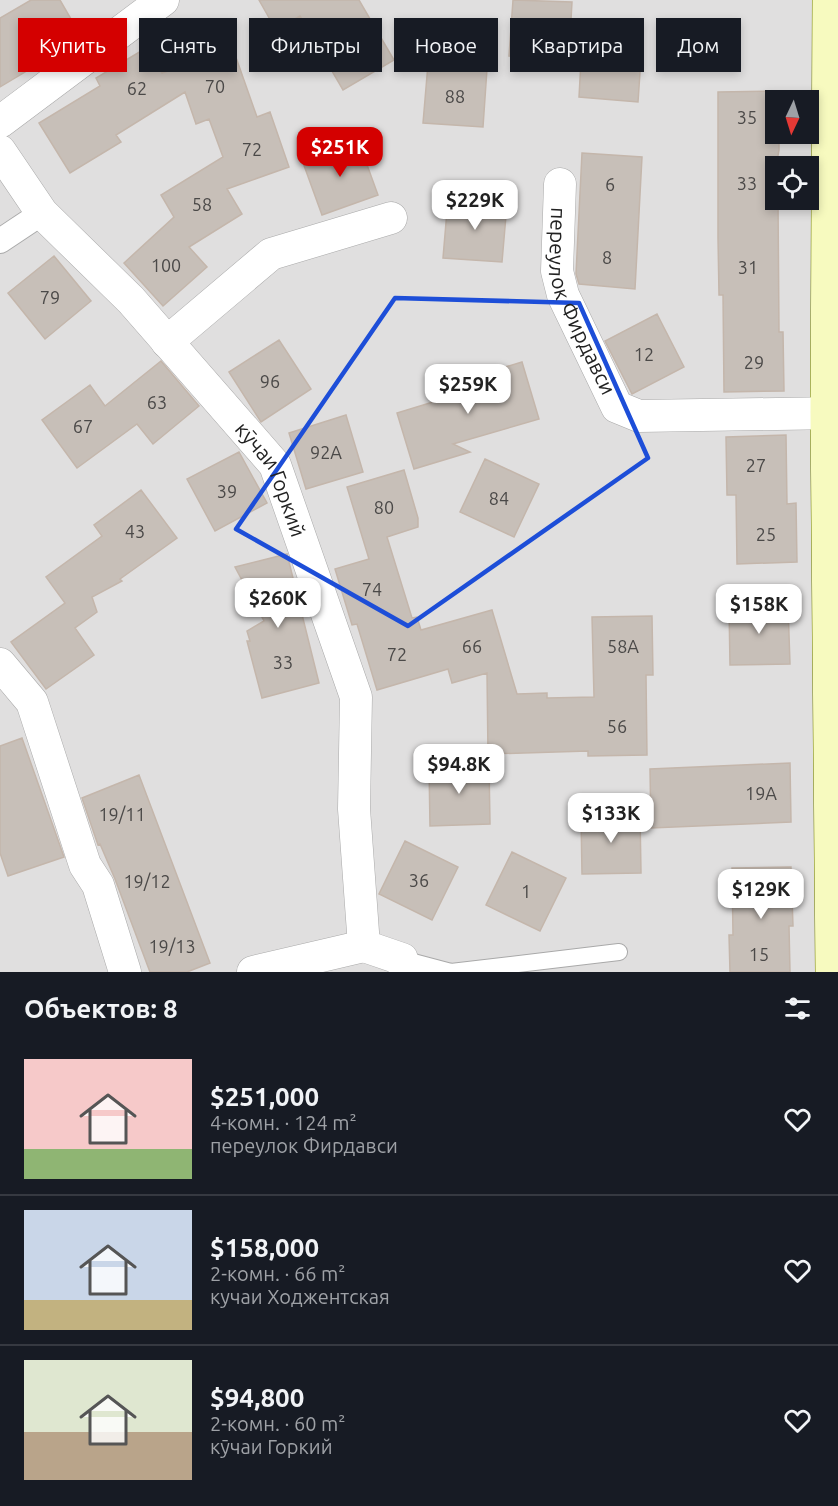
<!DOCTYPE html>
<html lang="ru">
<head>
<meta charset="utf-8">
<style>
	body { margin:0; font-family:Ubuntu,sans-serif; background:#242831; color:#f1f3f6; height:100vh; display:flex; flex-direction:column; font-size:22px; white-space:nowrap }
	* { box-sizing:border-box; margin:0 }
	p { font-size:20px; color:#9ea1a6 }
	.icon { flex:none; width:33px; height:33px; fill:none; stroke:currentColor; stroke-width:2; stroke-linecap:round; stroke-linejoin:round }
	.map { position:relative; height:972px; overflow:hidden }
	.drawer { display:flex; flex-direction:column; background:#171b24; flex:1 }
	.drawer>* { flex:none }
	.top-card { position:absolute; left:18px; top:18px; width:802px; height:54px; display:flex; gap:12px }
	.needle { width:39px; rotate:184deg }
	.tools { position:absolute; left:765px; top:90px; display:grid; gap:12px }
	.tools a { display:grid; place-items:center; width:54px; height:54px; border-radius:0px; background:#171b24; box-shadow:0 3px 9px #0003; font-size:30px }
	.price { position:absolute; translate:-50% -51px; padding:0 14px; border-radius:12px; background:#fff; color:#222; font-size:20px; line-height:39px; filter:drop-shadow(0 2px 3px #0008) }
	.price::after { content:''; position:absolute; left:50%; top:36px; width:18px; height:14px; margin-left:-9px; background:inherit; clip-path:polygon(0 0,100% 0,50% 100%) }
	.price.on { background:#d40000; color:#fff }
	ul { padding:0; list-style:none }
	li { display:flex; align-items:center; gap:18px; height:150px; padding:0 24px }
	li+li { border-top:2px solid #363941 }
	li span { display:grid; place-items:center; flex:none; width:168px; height:120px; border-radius:0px; color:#555 }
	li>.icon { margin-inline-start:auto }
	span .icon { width:72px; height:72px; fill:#fffc; stroke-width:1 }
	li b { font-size:26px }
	h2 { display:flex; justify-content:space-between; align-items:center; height:72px; padding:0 24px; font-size:26px }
	.chip { padding:0 21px; border-radius:0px; background:#171b24; box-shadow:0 3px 9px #0003; font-size:21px; line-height:54px }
	.chip.on { background:#d40000; color:#fff }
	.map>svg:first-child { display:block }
	.residential { fill:#e0dfdf; fill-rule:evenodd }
	.building { fill:#c7bfb8; stroke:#c4b6ab; stroke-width:1.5 }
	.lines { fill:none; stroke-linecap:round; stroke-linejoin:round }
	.service-casing { stroke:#a9a9a9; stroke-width:18 }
	.pedestrian-casing { stroke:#a9a9a9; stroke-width:26 }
	.minor-casing { stroke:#a9a9a9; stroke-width:33 }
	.secondary-casing { stroke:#707d05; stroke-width:34 }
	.service { stroke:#fff; stroke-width:16 }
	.pedestrian { stroke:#fff; stroke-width:24 }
	.minor { stroke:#fff; stroke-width:32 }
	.secondary { stroke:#f7fabf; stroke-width:33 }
	.marked { fill:none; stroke:#1d4ed8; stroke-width:4.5; stroke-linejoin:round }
	.labels { text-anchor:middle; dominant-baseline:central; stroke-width:4.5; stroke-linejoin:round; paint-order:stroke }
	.number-label { font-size:18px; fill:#4b4948 }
	.street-label { font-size:21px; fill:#222; stroke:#fff }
</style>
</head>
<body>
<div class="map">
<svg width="838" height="972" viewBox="0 0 838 972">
	<rect width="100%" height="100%" fill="#f2efe9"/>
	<!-- residential -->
	<path class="residential" d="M0,0H838V972H0ZM776,100H808V134H776ZM776,166H808V200H776Z"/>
	<!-- building -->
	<path class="building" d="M31,0H60L82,38L0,87V18Z
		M259,0H359L394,60L343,90L300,16L276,30Z
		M513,0L572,2L570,37L642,43L638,102L579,97L581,61L509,56Z
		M146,48L162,73L233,49L257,117L270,112L289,167L227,189L242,214L189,247L207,267L163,306L124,263L174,217L161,195L223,157L209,119L196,124L185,92L116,135L121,142L70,173L39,123L100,86L96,78Z
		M428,64L487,69L483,127L423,123Z
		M778,91L776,134H779V150L776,166V200H778L779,332H783L784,391L724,392L723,295H719L718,238V92Z
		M358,140L378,195L322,215L302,160Z
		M582,153L642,157L635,289L579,284L576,274Z
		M448,199L507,204L502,262L443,258Z
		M54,256L91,301L45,339L8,293Z
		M657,314L684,367L632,394L605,341Z
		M279,340L311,389L261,422L229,372Z
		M161,361L199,406L153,444L137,424L77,468L42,420L90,385L105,406Z
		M522,362L539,419L453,444L470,452L414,469L397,413L469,391L465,379Z
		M346,415L363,472L306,489L289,433Z
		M786,435L787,504L796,503L797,562L737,564L736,495H727L726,437Z
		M239,452L267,503L215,531L187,479Z
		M485,459L539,484L514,537L460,512Z
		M404,470L418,518V527L387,537L412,618L417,617L421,630L492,610L517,694L547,693V698L594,697L592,617L652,616L653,675H646L647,755L588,756V751L488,754L487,673L452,683L448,669L377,690L357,624L352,625L335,569L369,559L347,487Z
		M141,490L177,538L120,579L122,581L92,597L97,612L75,628L94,655L46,689L11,642L65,603L46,577L102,536L94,525Z
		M287,554L319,683L262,698L247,641H250L247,631L264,621L235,567Z
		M788,605L790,664L730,665L729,606Z
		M22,738L64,857L8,876L0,853V746Z
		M790,763L791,822L651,828L650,769Z
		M489,765L490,824L430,826L429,766Z
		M139,775L210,963L187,972H150L115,879L100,844L98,845L82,798Z
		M640,814L641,873L582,874L581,815Z
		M405,841L458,867L432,920L379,894Z
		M512,852L566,878L540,931L486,905Z
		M791,867L793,926H789L790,972H730L729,935H733L732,868Z"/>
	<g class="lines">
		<!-- service casing -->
		<g class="service-casing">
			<path id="service" d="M402,959L451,972L619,952"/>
		</g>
		<!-- pedestrian casing -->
		<g class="pedestrian-casing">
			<path id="pedestrian" d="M0,241L42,213"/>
		</g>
		<!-- minor casing -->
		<g class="minor-casing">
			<g id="minor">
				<path d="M0,122L163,0"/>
				<path id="s1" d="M0,151L42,213L131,300L275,465L356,697L354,809L364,946L402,959L405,972"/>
				<path id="s2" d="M560,184L557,271L563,295L617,407L639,416L838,413"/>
				<path d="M167,342L271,254L391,218"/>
				<path d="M0,664L32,702L85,865L98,885L125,972"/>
				<path d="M253,972L364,946"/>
			</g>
		</g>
		<!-- secondary casing -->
		<g class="secondary-casing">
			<path id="secondary" d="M829,0L827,413L832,972"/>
		</g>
		<!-- service -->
		<use href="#service" class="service"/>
		<!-- pedestrian -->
		<use href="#pedestrian" class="pedestrian"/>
		<!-- minor -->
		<use href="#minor" class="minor"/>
		<!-- secondary -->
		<use href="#secondary" class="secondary"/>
	</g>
	<!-- marked area -->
	<path class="marked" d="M395,298L579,303L648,458L408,626L236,529Z"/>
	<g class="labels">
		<!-- number labels -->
		<g class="number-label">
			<text x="215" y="86">70</text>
			<text x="137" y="88">62</text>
			<text x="455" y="96">88</text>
			<text x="747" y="117">35</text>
			<text x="252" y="149">72</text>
			<text x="747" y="183">33</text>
			<text x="610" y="184">6</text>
			<text x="202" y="204">58</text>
			<text x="607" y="257">8</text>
			<text x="166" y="265">100</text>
			<text x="748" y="267">31</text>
			<text x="50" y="297">79</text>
			<text x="644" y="354">12</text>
			<text x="754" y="362">29</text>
			<text x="270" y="381">96</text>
			<text x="157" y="402">63</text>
			<text x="83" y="426">67</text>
			<text x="326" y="452">92А</text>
			<text x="756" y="465">27</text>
			<text x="227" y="491">39</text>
			<text x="499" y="498">84</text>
			<text x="384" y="507">80</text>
			<text x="135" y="531">43</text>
			<text x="766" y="534">25</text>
			<text x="372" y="589">74</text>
			<text x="472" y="646">66</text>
			<text x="623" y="646">58А</text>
			<text x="397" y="654">72</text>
			<text x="283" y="662">33</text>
			<text x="617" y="726">56</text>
			<text x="761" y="793">19А</text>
			<text x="122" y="814">19/11</text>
			<text x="419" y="880">36</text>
			<text x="147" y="881">19/12</text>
			<text x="526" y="891">1</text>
			<text x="172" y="946">19/13</text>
			<text x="759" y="954">15</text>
		</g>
		<!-- street labels -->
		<g class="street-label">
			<text stroke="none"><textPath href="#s2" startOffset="122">переулок Фирдавси</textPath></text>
			<text stroke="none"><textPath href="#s1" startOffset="429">кӯчаи Горкий</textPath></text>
		</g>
	</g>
</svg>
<div class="tools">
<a><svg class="needle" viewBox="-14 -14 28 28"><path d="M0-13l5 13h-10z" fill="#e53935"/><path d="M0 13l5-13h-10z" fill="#9ea1a6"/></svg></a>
<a><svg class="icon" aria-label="locate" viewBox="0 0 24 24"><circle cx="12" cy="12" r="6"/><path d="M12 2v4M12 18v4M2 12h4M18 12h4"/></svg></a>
</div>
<b class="price on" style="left:340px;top:178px">$251K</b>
<b class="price" style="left:475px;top:231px">$229K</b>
<b class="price" style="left:468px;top:415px">$259K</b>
<b class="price" style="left:278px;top:629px">$260K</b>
<b class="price" style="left:759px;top:635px">$158K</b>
<b class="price" style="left:459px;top:795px">$94.8K</b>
<b class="price" style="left:611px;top:844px">$133K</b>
<b class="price" style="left:761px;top:920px">$129K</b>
<div class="top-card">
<a class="chip on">Купить</a>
<a class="chip">Снять</a>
<a class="chip">Фильтры</a>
<a class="chip">Новое</a>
<a class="chip">Квартира</a>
<a class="chip">Дом</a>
</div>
</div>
<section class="drawer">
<h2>Объектов: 8<svg class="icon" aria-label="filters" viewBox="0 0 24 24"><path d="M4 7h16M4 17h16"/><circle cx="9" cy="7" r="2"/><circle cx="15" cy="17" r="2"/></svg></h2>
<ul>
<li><span style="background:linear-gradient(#f6c9c9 75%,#8fb573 0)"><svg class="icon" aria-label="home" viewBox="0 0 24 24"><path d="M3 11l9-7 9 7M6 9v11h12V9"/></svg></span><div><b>$251,000</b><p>4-комн. · 124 m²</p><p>переулок Фирдавси</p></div><svg class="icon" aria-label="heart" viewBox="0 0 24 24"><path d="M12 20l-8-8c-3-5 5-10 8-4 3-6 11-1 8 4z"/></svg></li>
<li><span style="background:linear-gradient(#c9d6e8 75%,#c2b280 0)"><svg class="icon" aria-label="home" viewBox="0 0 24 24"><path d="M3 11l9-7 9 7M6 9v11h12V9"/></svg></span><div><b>$158,000</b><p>2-комн. · 66 m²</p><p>кучаи Ходжентская</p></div><svg class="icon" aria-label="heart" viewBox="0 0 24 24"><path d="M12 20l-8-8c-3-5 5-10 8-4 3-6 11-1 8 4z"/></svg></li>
<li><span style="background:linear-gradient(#dfe7d0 60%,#b9a48a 0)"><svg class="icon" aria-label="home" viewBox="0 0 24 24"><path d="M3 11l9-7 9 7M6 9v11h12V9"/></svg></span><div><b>$94,800</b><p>2-комн. · 60 m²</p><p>кӯчаи Горкий</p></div><svg class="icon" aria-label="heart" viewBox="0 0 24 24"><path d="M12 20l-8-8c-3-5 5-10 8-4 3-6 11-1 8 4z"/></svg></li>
</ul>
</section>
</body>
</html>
